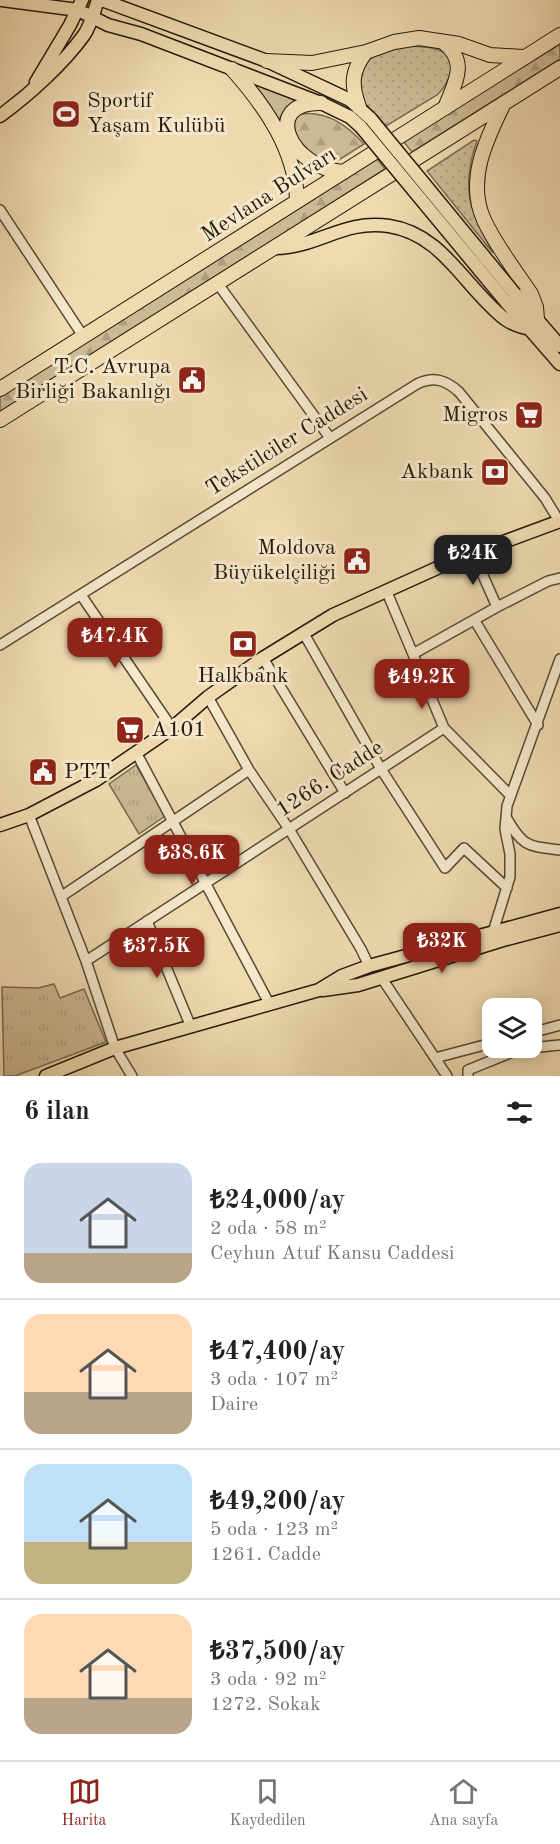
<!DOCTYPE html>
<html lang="tr">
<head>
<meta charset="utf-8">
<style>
	body { margin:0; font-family:"Old Standard TT",serif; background:#f6f6f6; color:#222; height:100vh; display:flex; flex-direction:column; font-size:22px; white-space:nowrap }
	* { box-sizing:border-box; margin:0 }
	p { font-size:20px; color:#767676 }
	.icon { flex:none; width:33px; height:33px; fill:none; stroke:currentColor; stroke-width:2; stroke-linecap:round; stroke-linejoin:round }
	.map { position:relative; height:1076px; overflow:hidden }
	.side { display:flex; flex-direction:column; background:#fff; flex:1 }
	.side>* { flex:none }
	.buttons { position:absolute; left:482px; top:998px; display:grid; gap:12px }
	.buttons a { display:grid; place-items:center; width:60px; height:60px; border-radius:12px; background:#fff; box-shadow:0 3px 15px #0003; font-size:30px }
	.price { position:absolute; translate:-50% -51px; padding:0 14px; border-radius:12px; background:#8f2418; color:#fff; font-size:20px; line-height:39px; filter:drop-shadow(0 2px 3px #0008) }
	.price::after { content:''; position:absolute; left:50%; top:36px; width:18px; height:14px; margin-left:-9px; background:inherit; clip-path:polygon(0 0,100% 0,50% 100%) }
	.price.on { background:#222; color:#fff }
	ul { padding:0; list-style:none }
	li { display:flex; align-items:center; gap:18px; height:150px; padding:0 24px }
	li+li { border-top:2px solid #e0e0e0 }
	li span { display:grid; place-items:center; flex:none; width:168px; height:120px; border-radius:18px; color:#555 }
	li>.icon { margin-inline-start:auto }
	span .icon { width:72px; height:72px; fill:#fffc; stroke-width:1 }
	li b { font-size:26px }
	h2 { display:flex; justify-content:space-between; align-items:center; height:72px; padding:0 24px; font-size:26px }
	.dock { display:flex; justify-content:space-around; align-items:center; height:84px; border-top:2px solid #e0e0e0; background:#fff; font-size:16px; color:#767676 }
	.dock a { display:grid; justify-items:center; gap:3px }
	.dock .on { color:#8f2418 }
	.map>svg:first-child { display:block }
	.grass { fill:url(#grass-dots); stroke:#796a50; stroke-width:1.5 }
	.forest { fill:url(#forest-firs); stroke:#796a50; stroke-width:1.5 }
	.park { fill:url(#park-tufts); stroke:#796a50; stroke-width:1.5 }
	.garden { fill:#cdba95; stroke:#796a50; stroke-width:1.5 }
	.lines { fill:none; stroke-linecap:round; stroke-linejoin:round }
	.minor-casing { stroke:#584a35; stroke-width:12 }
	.major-casing { stroke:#251a0c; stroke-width:15 }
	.highway-casing { stroke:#251a0c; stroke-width:16 }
	.minor { stroke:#f5e8cc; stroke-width:9 }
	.major { stroke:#f0dbb1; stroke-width:12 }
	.highway { stroke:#f0dbb1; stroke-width:14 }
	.major-bridge-casing { stroke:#251a0c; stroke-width:15; stroke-linecap:butt }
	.major-bridge { stroke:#f0dbb1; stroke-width:12 }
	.labels { text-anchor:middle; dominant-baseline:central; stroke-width:6; stroke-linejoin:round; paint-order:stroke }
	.poi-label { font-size:22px; fill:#251a0c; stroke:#f5e8cc; text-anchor:end }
	.street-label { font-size:22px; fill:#251a0c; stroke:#f5e8cc }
</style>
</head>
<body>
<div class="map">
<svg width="560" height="1076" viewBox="0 0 560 1076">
	<defs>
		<pattern id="grass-dots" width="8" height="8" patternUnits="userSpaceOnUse" patternTransform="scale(1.5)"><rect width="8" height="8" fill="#cdba95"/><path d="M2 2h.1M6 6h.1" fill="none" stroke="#b09f7f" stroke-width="1.8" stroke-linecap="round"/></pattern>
		<pattern id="forest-firs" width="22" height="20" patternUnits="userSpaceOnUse" patternTransform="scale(1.5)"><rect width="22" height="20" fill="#cdba95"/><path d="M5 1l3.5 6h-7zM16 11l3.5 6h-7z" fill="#b09f7f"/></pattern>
		<pattern id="park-tufts" width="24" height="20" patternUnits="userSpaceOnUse" patternTransform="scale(1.5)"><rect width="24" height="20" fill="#cdba95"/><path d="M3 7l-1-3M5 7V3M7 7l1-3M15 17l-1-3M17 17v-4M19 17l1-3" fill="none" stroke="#b09f7f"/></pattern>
	</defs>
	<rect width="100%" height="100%" fill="#f0dbb1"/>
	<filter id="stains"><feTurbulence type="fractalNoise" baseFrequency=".00333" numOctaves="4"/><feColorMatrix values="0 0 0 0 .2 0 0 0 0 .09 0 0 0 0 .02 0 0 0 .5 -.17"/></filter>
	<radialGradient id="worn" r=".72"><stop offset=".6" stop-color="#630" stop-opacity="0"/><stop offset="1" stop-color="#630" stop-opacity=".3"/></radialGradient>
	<!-- grass -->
	<path class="grass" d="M408,46C427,47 442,46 454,62C450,75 447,86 437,95L386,126L358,96L361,66C375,53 389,50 408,46Z
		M474,140L477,141C460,190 470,209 493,253L427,171Z"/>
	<!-- forest -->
	<path class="forest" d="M560,44V59L412,152L403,141Z
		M301,114C327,110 348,126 364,144L334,163C310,158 291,145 295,118Z
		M377,159L385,169L0,412V397Z"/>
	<!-- park -->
	<path class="park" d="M136,765L165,816L139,834L109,784Z
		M54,984L60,998L84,989L106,1042L15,1076H4L2,987L38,988Z"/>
	<!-- garden -->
	<path class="garden" d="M248,81L296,100L286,107L278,121Z"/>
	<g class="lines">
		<!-- minor casing -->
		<g class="minor-casing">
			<path id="minor" d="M0,210L83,336
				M218,284L330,438
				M473,553L497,607
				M386,590L444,728L510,795
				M81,595L172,728
				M475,621L538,725
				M303,632L381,769L445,868L464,848L507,888
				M0,645L417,384C434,376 446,380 459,392L545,498L559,521
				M413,654L497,607L548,581L560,578
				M263,658L345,793
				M208,697L249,770L289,829L361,949L369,966
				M137,754L270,1005
				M29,815L86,961L115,1048L132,1076
				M506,817C523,847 527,846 560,850
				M62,896L249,770
				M147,921L191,1027
				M493,932L510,877V854L505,829L507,806L560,659
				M86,961L444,728
				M381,977L447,1076
				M531,1033L560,1025
				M435,1058L492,1043
				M468,1076V1070L520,1049L560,1045"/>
		</g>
		<!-- major casing -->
		<g class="major-casing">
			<path id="major" d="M2,0L78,10L108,25L141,34L321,103L350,117L361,127
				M102,0L267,61L350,100L371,119
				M36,82L70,25L82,0
				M0,116C30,94 63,64 84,35C91,25 94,11 98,0
				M274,248C318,248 343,219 389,226C443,234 465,288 505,319C512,324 521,327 530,329
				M515,294L560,346
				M506,302L560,364
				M0,825L29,815L96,780L172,728L208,697L263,658L333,615L455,560L560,521
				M323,990L358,985L503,940L560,925
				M46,1076L115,1048L319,990L342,976L369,966L560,914"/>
		</g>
		<!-- highway casing -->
		<g class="highway-casing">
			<path id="highway" d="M443,42C469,62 455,82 445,108
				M267,61L312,63L366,52L394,42L419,38L459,44L490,55L523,57
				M232,69C265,106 296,150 297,201
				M321,103C260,102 290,169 344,172
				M503,105C486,140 466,181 484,220C496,246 515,270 531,294L536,307L537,319
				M359,107C351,85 351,71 366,52
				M0,389L560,35
				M0,420L560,68"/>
		</g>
		<!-- minor -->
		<use href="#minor" class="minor"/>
		<!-- major -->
		<use href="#major" class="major"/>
		<!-- highway -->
		<use href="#highway" class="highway"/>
		<!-- major-bridge casing -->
		<g class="major-bridge-casing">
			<path id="major-bridge" d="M371,119L515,294
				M361,127L506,302"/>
		</g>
		<!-- major-bridge -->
		<use href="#major-bridge" class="major-bridge"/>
	</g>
	<!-- icons -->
	<defs>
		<g id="stadium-square" transform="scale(1.5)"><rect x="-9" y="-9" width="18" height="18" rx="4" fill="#8f2418" stroke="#f5e8cc"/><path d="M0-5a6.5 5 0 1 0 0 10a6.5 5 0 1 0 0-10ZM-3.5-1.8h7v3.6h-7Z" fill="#fff"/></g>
		<g id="civic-square" transform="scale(1.5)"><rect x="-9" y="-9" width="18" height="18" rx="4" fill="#8f2418" stroke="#f5e8cc"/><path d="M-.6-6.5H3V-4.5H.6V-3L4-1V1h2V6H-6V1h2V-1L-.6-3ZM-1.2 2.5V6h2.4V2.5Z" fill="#fff"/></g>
		<g id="supermarket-square" transform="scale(1.5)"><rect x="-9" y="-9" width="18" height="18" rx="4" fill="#8f2418" stroke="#f5e8cc"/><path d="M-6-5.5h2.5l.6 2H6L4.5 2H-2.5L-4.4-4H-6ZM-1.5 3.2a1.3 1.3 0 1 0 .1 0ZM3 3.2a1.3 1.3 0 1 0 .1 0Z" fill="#fff"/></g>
		<g id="bank-square" transform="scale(1.5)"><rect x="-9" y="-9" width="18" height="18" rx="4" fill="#8f2418" stroke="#f5e8cc"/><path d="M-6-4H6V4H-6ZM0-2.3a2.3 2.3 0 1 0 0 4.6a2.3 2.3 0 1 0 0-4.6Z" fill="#fff"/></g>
	</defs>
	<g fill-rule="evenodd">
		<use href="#stadium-square" x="66" y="114"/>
		<use href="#civic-square" x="192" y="380"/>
		<use href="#supermarket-square" x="529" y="415"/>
		<use href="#bank-square" x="495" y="472"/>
		<use href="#civic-square" x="357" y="561"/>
		<use href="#bank-square" x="243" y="644"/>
		<use href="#supermarket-square" x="130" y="730"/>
		<use href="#civic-square" x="43" y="772"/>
	</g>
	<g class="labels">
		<!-- poi labels -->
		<g class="poi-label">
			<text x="87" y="101" text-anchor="start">Sportif<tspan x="87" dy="25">Yaşam Kulübü</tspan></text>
			<text x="171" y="367">T.C. Avrupa<tspan x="171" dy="25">Birliği Bakanlığı</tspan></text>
			<text x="508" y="415">Migros</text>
			<text x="474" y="472">Akbank</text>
			<text x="336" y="548">Moldova<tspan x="336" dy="25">Büyükelçiliği</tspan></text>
			<text x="243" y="676" text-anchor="middle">Halkbank</text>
			<text x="151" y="730" text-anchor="start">A101</text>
			<text x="64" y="772" text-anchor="start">PTT</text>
		</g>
		<!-- street labels -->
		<g class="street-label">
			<text transform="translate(269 195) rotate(-33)">Mevlana Bulvarı</text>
			<text transform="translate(287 442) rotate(-32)">Tekstilciler Caddesi</text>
			<text transform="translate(330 779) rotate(-33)">1266. Cadde</text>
		</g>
	</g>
	<rect width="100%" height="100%" filter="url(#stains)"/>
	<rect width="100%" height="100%" fill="url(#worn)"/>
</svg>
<div class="buttons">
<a><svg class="icon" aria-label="layers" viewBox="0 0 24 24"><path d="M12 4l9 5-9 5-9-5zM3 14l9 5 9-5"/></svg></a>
</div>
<b class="price on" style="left:473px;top:586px">₺24K</b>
<b class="price" style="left:115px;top:669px">₺47.4K</b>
<b class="price" style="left:422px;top:710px">₺49.2K</b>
<b class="price" style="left:192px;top:886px">₺38.6K</b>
<b class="price" style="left:442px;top:974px">₺32K</b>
<b class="price" style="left:157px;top:979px">₺37.5K</b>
</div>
<section class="side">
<h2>6 ilan<svg class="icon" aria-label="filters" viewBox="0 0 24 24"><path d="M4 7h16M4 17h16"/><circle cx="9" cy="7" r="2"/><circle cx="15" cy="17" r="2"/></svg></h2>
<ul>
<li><span style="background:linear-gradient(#c9d6e8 75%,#b9a48a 0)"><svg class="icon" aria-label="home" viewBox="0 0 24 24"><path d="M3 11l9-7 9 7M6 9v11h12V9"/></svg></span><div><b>₺24,000/ay</b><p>2 oda · 58 m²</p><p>Ceyhun Atuf Kansu Caddesi</p></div></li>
<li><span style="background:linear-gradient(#ffd9b3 65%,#b9a48a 0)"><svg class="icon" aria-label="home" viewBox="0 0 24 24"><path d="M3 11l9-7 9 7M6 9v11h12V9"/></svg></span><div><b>₺47,400/ay</b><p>3 oda · 107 m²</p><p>Daire</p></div></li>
<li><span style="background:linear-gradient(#bfe0f5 65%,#c2b280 0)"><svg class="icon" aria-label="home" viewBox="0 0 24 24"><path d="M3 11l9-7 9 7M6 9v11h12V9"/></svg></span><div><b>₺49,200/ay</b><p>5 oda · 123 m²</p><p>1261. Cadde</p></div></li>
<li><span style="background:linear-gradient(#ffd9b3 70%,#b9a48a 0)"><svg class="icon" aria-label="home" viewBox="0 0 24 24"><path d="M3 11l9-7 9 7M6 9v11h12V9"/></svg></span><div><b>₺37,500/ay</b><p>3 oda · 92 m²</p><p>1272. Sokak</p></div></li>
</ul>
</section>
<nav class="dock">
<a class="on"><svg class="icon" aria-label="map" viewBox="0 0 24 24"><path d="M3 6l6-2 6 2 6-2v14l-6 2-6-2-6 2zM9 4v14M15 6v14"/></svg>Harita</a>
<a><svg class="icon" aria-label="saved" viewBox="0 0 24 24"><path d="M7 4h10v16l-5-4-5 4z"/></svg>Kaydedilen</a>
<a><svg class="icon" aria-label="home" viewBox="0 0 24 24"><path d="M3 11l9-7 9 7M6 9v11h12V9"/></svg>Ana sayfa</a>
</nav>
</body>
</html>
